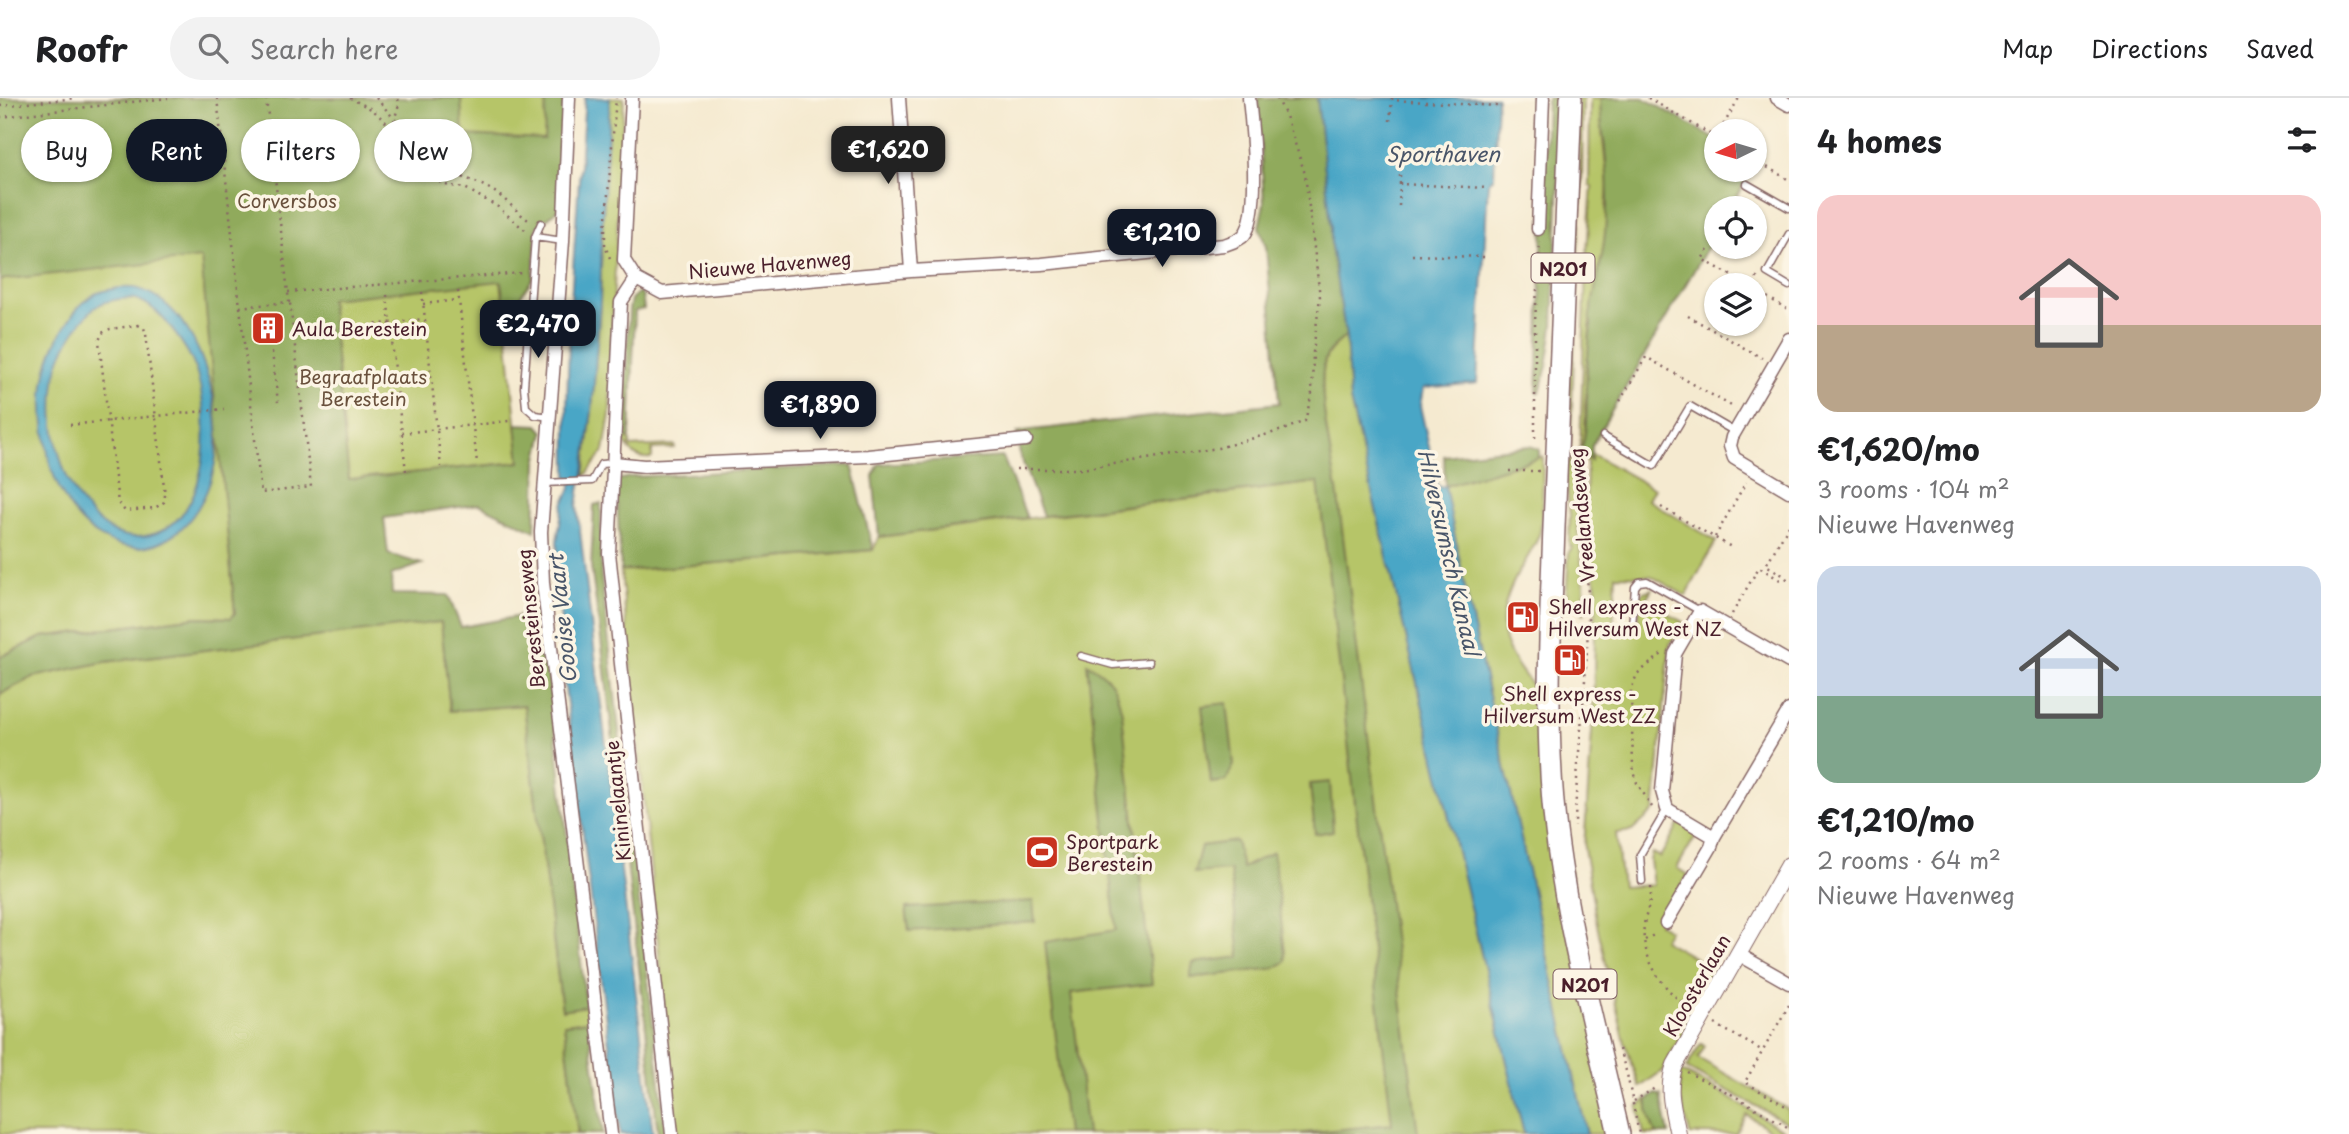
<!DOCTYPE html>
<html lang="en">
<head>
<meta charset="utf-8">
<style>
	body { margin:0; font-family:"Playpen Sans",sans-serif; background:#f2f2f2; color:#202124; height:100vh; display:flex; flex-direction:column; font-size:26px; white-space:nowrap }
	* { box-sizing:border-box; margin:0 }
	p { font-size:23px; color:#757577 }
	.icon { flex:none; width:38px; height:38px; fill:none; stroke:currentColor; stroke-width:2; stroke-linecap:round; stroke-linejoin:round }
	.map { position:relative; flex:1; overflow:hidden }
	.details { display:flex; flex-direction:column; background:#fff; width:560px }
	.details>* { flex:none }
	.banner { position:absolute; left:21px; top:21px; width:665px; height:63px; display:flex; gap:14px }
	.needle { width:46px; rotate:265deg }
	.fabs { position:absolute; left:1704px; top:21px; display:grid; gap:14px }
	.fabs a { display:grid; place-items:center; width:63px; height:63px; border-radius:50%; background:#fff; box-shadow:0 2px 5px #0004; font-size:35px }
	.price { position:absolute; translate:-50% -60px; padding:0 16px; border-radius:14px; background:#111827; color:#fff; font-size:23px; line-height:46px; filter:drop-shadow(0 2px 4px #0008) }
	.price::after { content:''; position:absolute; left:50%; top:42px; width:21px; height:16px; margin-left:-10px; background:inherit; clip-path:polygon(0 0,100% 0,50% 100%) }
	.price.selected { background:#222; color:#fff }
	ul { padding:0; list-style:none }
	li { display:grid; align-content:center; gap:14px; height:371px; padding:0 28px }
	li span { display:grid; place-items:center; height:217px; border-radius:21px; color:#555 }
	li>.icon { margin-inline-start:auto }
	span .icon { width:126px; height:126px; fill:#fffc; stroke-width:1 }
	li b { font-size:30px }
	h2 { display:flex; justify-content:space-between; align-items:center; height:84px; padding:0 28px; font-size:30px }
	.chip { padding:0 24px; border-radius:32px; background:#fff; box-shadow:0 2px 5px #0004; font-size:24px; line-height:63px }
	.chip.selected { background:#111827; color:#fff }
	header { display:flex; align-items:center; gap:42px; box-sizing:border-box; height:98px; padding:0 35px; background:#fff; border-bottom:2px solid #e0e0e0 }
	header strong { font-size:33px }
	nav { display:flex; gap:38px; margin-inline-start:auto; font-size:24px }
	.search { width:490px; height:63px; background:#f2f2f2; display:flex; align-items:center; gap:18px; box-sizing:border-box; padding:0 24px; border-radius:38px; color:#757577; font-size:26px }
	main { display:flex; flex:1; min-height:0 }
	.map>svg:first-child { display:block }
	.green { fill:#b6c568; stroke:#80724a; stroke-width:2 }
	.forest { fill:#90aa5c; stroke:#6d6444; stroke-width:2 }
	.water { fill:#48a6c6; stroke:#496278; stroke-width:2; fill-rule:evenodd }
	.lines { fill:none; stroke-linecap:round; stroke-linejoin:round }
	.service-casing { stroke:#866665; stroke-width:9 }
	.minor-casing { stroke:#866665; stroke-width:15 }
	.tertiary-casing { stroke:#866665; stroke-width:18 }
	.primary-casing { stroke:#866665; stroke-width:24 }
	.path { stroke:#866665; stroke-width:2.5; stroke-dasharray:2 5; stroke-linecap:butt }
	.service { stroke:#fff; stroke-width:6 }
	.minor { stroke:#fff; stroke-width:12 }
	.tertiary { stroke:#fff; stroke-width:16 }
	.primary { stroke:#fff; stroke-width:21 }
	.labels { text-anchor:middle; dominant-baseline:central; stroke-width:7; stroke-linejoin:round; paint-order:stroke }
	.shield { fill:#fcf5e5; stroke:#7f5f63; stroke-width:2 }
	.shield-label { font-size:18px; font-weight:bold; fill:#4a1f2b }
	.park-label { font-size:19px; fill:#6a513d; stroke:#fcf5e5 }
	.street-label { font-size:19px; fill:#4a1f2b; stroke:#fcf5e5 }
	.poi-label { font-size:19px; fill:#4a1f2b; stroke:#fcf5e5; text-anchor:start }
	.water-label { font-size:21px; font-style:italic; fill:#495569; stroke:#fcf5e5 }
</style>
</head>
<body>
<header>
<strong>Roofr</strong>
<div class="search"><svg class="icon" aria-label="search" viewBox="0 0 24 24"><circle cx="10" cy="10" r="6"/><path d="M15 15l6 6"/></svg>Search here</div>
<nav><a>Map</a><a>Directions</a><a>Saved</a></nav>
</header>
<main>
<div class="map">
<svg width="1789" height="1036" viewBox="0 0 1789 1036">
	<rect width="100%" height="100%" fill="#fcf5e5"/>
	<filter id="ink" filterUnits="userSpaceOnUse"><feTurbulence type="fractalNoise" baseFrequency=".0143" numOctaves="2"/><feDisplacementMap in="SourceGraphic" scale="14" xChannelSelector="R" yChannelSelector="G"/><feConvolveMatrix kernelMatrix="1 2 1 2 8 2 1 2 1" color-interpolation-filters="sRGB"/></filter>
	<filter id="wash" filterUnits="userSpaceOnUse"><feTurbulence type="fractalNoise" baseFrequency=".00686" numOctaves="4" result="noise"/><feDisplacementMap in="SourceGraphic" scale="28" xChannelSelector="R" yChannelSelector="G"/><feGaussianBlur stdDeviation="1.57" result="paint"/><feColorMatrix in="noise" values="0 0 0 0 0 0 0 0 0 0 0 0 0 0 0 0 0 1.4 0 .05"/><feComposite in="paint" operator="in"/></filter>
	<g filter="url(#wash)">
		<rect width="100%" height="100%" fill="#f5ead0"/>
		<!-- green -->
		<path class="green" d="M0,0H564L560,110L537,129L502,183L520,364L224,394L235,515L232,520L197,519L42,539L0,559Z
			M610,0H624L611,247L610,316L604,353L584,380L592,313L600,205L602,133Z
			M1578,0H1583L1582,94L1578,149L1570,358L1584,487L1585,515L1583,516L1577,501L1566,503L1569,454L1572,449L1569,447L1570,417L1565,375L1574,145L1580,93Z
			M1590,0H1601V24L1608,87L1606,113L1607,123L1603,158C1597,170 1598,183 1595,195C1590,213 1590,228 1589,247C1589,256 1586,265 1586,273C1587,277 1588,280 1588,284C1587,291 1585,303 1585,310C1586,325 1586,338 1581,352L1583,356L1580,353L1586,166L1592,88L1589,87Z
			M1346,238L1350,302L1524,1036H677L621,473L873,452L879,439L1335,382C1330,355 1315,281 1327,257C1331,249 1340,243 1346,238Z
			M630,339V349L674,347L675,350L652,351V360C639,362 630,355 624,343Z
			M1592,356L1654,391L1648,402L1716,443L1686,498L1651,478L1616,477L1613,530L1638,531L1640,498L1643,494L1652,491L1645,502L1683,524L1670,546L1654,713L1632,733L1616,735L1622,789L1653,787L1650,762L1652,755L1660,759L1680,724L1698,734L1677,770L1688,777L1659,826L1669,832L1663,842L1716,872L1662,973L1640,989L1625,945L1597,827L1584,750L1593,619L1596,493L1586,405L1587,365L1584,358L1591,362Z
			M1543,358C1542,379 1544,416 1540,434C1536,448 1524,464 1517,477C1486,537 1509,555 1543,603L1611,1036H1587L1465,490L1445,388Z
			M441,523L450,613L524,607L562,911L586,908L588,923L564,926L578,1036H0V596L33,579L105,564Z
			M1701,946L1705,948L1698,960L1789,1012V1026L1686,970Z
			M1680,973L1709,987L1789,1036H1776L1747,1017L1736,1036H1690L1680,998Z
			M1646,1001L1656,1036H1644L1638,1009Z"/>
		<!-- forest -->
		<path class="forest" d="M0,0H461L463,37L544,41L546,0H564L560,110L537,129L533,180L514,208L504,209L501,183L330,201L349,381L520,364L516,326L538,327L544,334L537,365L535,433L479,406L384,420L388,456L422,466L391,477L392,496L448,497L461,529L542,514L586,908L562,912L524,607L450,613L441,524L105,564L33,579L0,596V559L42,539L197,519L231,520L235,515L201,160L0,182Z
			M1258,0H1317L1331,126V148L1346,238C1340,243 1331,249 1327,257C1314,281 1332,362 1337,391L1418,1036H1294L1392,1026L1318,384L1043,418L1020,357L1017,335L1023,333L1279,305L1266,149L1259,129L1264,106Z
			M1547,0H1562L1553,229L1547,268L1540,294L1537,295Z
			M1601,0H1644L1717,42V72H1752L1730,110H1717V133L1592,347L1591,363L1581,352C1587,335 1586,318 1587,300C1588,293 1585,298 1586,290C1587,269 1588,248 1591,228C1592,218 1588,227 1590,217C1596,184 1606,149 1606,115C1606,111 1608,108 1608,104C1608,87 1607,69 1605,52C1604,38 1598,13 1601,0Z
			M639,194L642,197L644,211L635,213L630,339L624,343L629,212L631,201Z
			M1529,348L1539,351V360L1445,388L1444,358Z
			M1003,359L1027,420L879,439L873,378L879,366Z
			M852,367L873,452L621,473L616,382L630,379Z
			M601,405V477L666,1036H658L603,556L591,469L594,407Z
			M1087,565C1113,581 1115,585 1122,615L1152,886L1071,895L1087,1036H1067L1045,844L1116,832Z
			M1227,605L1234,667L1226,683L1211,685L1202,608Z
			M1330,684L1333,733L1315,736L1310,686Z
			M1236,743L1242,770L1273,754L1286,863L1275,870L1190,880L1193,865L1240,859L1230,772L1194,775L1201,748Z
			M1033,803L1035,824L909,833L906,810Z
			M588,923L603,1036H578L564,926Z
			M1656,996L1661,997L1669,1036H1656C1651,1026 1647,1012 1648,1001Z"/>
		<!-- water -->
		<path class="water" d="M585,0H610L602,133L600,205L592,313L583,380L581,381L577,408L653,1036H620L563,573L557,443L563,406L571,390V381L567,378C565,252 576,126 585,0Z
			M1317,0H1497L1494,79L1488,85L1477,285L1423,290L1420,308L1438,389L1445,388L1465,490L1587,1036H1524L1350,302L1346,238L1331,148V126Z
			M118,190C125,190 133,189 139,191C201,210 228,318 213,374C200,426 155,470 101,439C74,424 53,386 48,356C39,307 39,267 68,224C74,214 82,204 93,197C99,193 110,192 118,190ZM119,201C124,201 130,200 135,201C150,205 163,219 172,231C180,242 189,253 194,267C213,319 213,435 137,439C120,439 107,432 95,420C57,383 47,323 57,272C60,257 69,242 77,230C83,221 90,212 99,207C104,203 113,203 119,201Z"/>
	</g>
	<g filter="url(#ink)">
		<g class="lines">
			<!-- service casing -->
			<g class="service-casing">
				<path id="service" d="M1747,86L1789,110
					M541,125L535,139L524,289L526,309L535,317L551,319
					M1789,136L1767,175L1789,188
					M535,139L563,143
					M1603,338L1654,368L1690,308L1735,334
					M544,385L592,383L601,366L614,365
					M1632,528L1635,489L1639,484L1647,483L1700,513
					M1081,558L1113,567L1149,564
					M1642,783L1640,757L1667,711"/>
			</g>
			<!-- minor casing -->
			<g class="minor-casing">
				<path id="minor" d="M569,0L563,143L541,434L543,485L611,1036
					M632,0L624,162L636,181L662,195L911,173L1042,166L1224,147C1230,145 1240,142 1244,137C1261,117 1252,28 1249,0
					M899,0L911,173
					M1777,0L1789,7
					M1538,131L1543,0
					M636,181L621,204L609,455L672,1036
					M1789,241L1732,339L1730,348L1734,360L1789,393
					M614,365L644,368L868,358L1026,342
					M1789,564L1700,513L1675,556L1662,693L1667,711L1714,739L1789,612
					M1666,825L1711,749L1714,739
					M1738,856L1789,885"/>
			</g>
			<!-- tertiary casing -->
			<g class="tertiary-casing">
				<path id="tertiary" d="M1678,1036C1673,1012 1666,991 1675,967L1789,767"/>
			</g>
			<!-- primary casing -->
			<g class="primary-casing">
				<path id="primary" d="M1571,0C1564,143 1559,286 1554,429C1551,520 1545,612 1553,704C1563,816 1594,926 1619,1036"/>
			</g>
			<!-- path -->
			<path class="path" d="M217,0L240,209L289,204L266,0
				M350,0L373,12L392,30L422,75L445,87L465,90L498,109L526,133
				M376,0L433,65C450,77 470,80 488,90C505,99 516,114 531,124
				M1392,0V2L1497,8
				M1648,0L1717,40
				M0,8L76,0
				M0,19L168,0
				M1390,23L1392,2
				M392,30L399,6L398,0
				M1720,33L1739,0
				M1755,62L1789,82
				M1400,63V86L1488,90
				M1399,108L1400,86
				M1708,152L1702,161L1748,187
				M1412,157L1484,159
				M610,160L605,148V132L616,0
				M1753,187L1758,178
				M1755,192L1789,212
				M458,193L477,365
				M288,194L522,175
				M422,194L441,369
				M387,197L406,374
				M423,206L458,202
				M240,209L261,395L311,389L290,205
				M1688,218L1762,260
				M138,227L144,230L146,236L165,397L164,404L155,410L125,413L118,405L99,243L102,235L110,231Z
				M334,231L424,221
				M272,254L278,304
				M1620,303L1646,259L1733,309
				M70,327L224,311
				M402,335L509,323
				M1535,340V223L1540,144
				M1016,371H1081L1218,350L1283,332L1305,323L1312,295L1313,254L1320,199L1305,76L1286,18L1277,0
				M1509,373H1539
				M1575,380C1579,420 1588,462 1588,503C1589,578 1576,653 1575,729
				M1661,409L1733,450
				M1789,427L1766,467L1783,477L1789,483
				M1715,439L1746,384
				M1732,516L1759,469L1780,482
				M1652,709L1637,685L1633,668L1631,592L1637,576L1662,556
				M1651,789C1652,804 1646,813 1644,827C1640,858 1663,893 1689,909
				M1645,842L1657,835
				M1789,907L1745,984L1789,1010
				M1715,926L1763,953
				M1619,951L1627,976L1639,1036
				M1687,974L1733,997L1789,1030
				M1634,1003L1655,990"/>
			<!-- service -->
			<use href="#service" class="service"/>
			<!-- minor -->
			<use href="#minor" class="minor"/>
			<!-- tertiary -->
			<use href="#tertiary" class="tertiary"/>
			<!-- primary -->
			<use href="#primary" class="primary"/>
		</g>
	</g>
	<!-- icons -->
	<defs>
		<g id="building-square" transform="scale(1.75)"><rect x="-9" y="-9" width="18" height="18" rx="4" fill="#c8321e" stroke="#fcf5e5"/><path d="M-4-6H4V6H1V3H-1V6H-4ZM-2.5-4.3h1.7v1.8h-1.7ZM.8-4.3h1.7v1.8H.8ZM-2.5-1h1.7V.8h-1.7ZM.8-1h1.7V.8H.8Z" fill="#fff"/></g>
		<g id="fuel-square" transform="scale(1.75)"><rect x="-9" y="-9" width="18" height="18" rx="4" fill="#c8321e" stroke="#fcf5e5"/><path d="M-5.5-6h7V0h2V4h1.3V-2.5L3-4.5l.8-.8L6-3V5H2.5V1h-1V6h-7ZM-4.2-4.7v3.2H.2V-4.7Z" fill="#fff"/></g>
		<g id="stadium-square" transform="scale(1.75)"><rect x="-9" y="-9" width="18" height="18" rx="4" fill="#c8321e" stroke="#fcf5e5"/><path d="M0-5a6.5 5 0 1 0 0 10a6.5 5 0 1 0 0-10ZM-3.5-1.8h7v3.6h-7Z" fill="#fff"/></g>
	</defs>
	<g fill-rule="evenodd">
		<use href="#building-square" x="268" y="230"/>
		<use href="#fuel-square" x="1523" y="519"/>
		<use href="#fuel-square" x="1570" y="562"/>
		<use href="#stadium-square" x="1042" y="754"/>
	</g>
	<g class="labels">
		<!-- shield labels -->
		<g class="shield">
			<rect x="1531.5" y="155.5" width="63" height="29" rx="5"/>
			<rect x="1553.5" y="871.5" width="63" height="29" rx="5"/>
		</g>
		<g class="shield-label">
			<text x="1563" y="170">N201</text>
			<text x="1585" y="886">N201</text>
		</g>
		<!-- park labels -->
		<g class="park-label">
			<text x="287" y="102">Corversbos</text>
			<text x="363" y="278">Begraafplaats<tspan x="363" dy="22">Berestein</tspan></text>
		</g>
		<!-- street labels -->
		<g class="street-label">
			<text transform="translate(770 166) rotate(-5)">Nieuwe Havenweg</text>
			<text transform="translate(1581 417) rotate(-95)">Vreelandseweg</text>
			<text transform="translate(530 521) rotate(-96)">Beresteinseweg</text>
			<text transform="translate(617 703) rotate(-96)">Kininelaantje</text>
			<text transform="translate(1696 887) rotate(-60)">Kloosterlaan</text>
		</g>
		<!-- poi labels -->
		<g class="poi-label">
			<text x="292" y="230">Aula Berestein</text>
			<text x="1548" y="508">Shell express -<tspan x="1548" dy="22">Hilversum West NZ</tspan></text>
			<text x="1570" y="595" text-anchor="middle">Shell express -<tspan x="1570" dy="22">Hilversum West ZZ</tspan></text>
			<text x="1066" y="743">Sportpark<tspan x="1066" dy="22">Berestein</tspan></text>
		</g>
		<!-- water labels -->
		<g class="water-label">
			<text x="1443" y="55">Sporthaven</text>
			<text transform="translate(1450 454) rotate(77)">Hilversumsch Kanaal</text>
			<text transform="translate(561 521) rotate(-96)">Gooise Vaart</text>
		</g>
	</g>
</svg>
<div class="fabs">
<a><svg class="needle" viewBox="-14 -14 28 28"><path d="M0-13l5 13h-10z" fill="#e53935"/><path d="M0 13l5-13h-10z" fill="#757577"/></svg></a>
<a><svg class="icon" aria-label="locate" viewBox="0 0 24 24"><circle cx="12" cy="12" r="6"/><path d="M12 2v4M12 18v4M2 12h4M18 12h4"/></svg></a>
<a><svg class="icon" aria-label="layers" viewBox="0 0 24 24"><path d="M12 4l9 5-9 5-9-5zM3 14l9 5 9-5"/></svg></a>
</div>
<b class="price selected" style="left:888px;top:88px">€1,620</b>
<b class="price" style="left:1162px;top:171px">€1,210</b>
<b class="price" style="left:538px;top:262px">€2,470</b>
<b class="price" style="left:820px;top:343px">€1,890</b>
<div class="banner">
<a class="chip">Buy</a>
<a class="chip selected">Rent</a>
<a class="chip">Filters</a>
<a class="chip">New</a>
</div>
</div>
<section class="details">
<h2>4 homes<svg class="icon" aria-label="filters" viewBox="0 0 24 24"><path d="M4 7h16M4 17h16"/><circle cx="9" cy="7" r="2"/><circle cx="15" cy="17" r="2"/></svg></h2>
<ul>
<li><span style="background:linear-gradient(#f6c9c9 60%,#b9a48a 0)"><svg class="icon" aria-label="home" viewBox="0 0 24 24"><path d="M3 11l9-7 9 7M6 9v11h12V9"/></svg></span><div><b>€1,620/mo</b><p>3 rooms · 104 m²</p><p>Nieuwe Havenweg</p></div></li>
<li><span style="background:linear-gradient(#c9d6e8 60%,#7fa58c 0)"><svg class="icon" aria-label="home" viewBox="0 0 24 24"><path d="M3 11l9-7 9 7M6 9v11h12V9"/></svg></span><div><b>€1,210/mo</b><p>2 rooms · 64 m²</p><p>Nieuwe Havenweg</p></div></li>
</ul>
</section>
</main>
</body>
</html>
